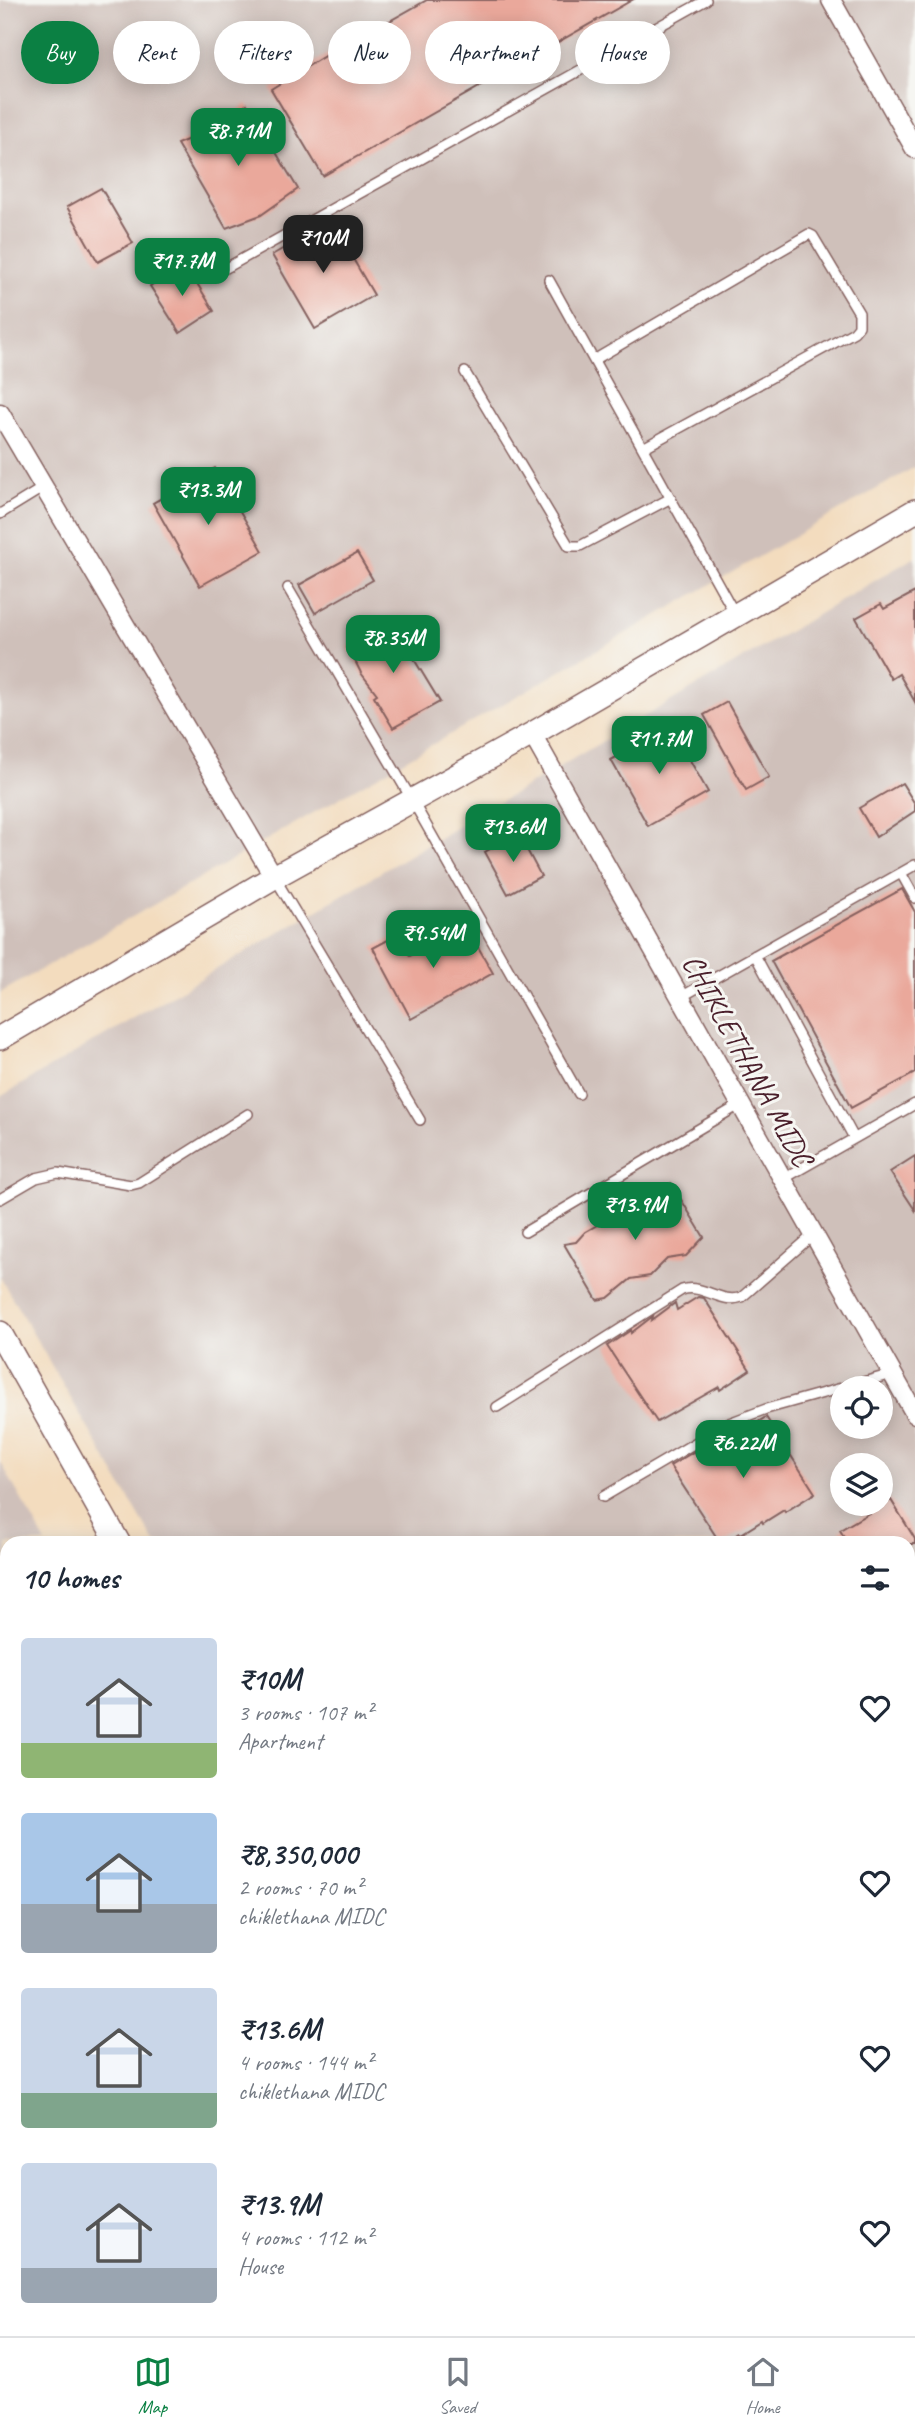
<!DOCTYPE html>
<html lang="en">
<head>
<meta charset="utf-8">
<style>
	body { margin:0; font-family:Caveat,sans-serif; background:#f6f6f7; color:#1f2937; height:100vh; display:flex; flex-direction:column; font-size:26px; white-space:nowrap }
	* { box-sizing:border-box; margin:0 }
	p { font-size:23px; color:#747a83 }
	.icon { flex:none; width:38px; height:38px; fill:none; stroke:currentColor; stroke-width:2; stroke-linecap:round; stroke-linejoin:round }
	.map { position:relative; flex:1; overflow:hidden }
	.drawer { position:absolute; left:0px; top:1536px; width:915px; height:800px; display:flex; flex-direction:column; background:#fff; border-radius:21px 21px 0 0; box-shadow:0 4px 18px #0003 }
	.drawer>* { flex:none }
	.guide { position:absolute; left:21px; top:21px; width:873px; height:63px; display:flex; gap:14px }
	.controls { position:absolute; left:830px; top:1376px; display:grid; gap:14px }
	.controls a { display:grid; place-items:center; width:63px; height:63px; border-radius:50%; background:#fff; box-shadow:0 4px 18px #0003; font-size:35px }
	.price { position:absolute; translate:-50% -60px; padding:0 16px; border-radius:14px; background:#0b8043; color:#fff; font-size:23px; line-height:46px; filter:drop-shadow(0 2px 4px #0008) }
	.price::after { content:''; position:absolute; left:50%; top:42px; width:21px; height:16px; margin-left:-10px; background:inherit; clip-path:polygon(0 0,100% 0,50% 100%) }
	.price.current { background:#222; color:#fff }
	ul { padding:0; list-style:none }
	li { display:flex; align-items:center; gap:21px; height:175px; padding:0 21px }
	li span { display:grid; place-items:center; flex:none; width:196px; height:140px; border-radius:7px; color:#555 }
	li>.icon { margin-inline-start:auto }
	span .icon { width:84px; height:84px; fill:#fffc; stroke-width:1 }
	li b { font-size:30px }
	h2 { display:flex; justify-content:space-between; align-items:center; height:84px; padding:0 21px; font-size:30px }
	.pill { padding:0 24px; border-radius:32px; background:#fff; box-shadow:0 4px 18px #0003; font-size:24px; line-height:63px }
	.pill.current { background:#0b8043; color:#fff }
	.tabs { display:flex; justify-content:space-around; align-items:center; height:98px; border-top:2px solid #e0e1e3; background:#fff; font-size:19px; color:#747a83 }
	.tabs a { display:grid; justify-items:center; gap:4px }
	.tabs .current { color:#0b8043 }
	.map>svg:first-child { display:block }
	.industrial { fill:#cfc0ba; fill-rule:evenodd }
	.building { fill:#eaa89b }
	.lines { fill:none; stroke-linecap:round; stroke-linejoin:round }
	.service-casing { stroke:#85615e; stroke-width:12 }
	.minor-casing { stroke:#85615e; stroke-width:21 }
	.tertiary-casing { stroke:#85615e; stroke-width:26 }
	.service { stroke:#fff; stroke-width:9 }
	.minor { stroke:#fff; stroke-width:18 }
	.tertiary { stroke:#fff; stroke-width:23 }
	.labels { text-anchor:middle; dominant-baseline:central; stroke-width:6; stroke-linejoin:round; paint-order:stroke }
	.street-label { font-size:30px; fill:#4a1f2b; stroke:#f6f6f2 }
</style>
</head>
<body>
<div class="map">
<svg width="915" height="2336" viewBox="0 0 915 2336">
	<rect width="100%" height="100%" fill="#f6f6f2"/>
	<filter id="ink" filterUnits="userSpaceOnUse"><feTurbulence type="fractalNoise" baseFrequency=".0143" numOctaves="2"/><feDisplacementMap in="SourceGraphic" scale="14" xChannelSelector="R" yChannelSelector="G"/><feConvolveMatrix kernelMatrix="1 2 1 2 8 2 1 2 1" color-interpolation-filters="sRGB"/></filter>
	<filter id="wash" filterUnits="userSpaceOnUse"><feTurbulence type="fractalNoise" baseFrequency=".00686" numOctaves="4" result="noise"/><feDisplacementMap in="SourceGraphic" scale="28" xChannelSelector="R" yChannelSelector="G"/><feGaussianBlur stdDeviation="1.57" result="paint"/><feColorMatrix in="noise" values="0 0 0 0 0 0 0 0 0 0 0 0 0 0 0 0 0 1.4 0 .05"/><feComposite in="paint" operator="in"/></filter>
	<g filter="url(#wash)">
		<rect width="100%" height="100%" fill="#f3dcbe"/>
		<!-- industrial -->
		<path class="industrial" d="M0,0H915V467L0,993Z
			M915,557V2336H614L610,2329H908V1544L155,1543L0,1277V1097ZM842,1388H880V1426H842ZM842,1465H880V1503H842Z
			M0,1461L46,1543L7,1544V2214L0,2218Z
			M7,2318V2329H508L512,2336H0V2322Z"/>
		<g id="blocks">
			<!-- building -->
			<path class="building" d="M427,0H632L323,176L271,89L344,44L345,46Z
				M247,104L298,189L261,215L226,228L177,144L211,130Z
				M101,188L133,243L98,262L67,207Z
				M331,221L374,295L315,329L272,255Z
				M185,264L214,311L180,333L150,286Z
				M215,468L263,551L200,586L153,503Z
				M357,553L373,580L315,613L299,585Z
				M915,592V702L899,674L891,679L856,618L881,604L884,609Z
				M394,621L406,646L440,702L393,728L374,696L377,694L361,673L348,647Z
				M727,702L769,777L746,790L704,715Z
				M671,727L708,792L648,826L611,760Z
				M902,783L915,804V811L876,837L859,808Z
				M518,833L541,876L508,894L485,852Z
				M902,889L915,912V1073L851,1108L771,961Z
				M466,926L493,973L411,1019L373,948L399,934L410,956Z
				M915,1156V1210L890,1172Z
				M671,1183L704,1237L686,1256L667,1259L650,1276L631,1279L608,1298L597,1300L564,1244L576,1242L585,1232Z
				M698,1297L704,1298L750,1370L720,1390L719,1387L657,1422L607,1346L631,1330V1333L653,1316L652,1320L675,1303L677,1310Z
				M766,1417L815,1493L785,1512L784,1510L763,1523L762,1521L741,1534L740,1533L721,1544L670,1466L695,1451L696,1455L738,1427L741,1433Z
				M891,1500L915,1539V1544H848L840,1530Z"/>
		</g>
	</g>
	<g filter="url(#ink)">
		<use href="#blocks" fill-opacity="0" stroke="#85615e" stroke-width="2"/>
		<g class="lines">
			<!-- service casing -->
			<g class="service-casing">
				<path id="service" d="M226,268L706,0
					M549,280L735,614
					M594,360L809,234L813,236L859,313V326L854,332L643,448
					M465,372L569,546H580L671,498
					M0,514L44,487
					M288,588L412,800L579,1094
					M901,873L915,898
					M275,878L420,1120
					M755,955L854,1138
					M681,997L915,865
					M783,1179L915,1104
					M0,1199L36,1178L58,1173L131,1185L139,1183L248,1114
					M525,1232L741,1104
					M497,1407L682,1290C703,1283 721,1305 742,1297L814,1234
					M603,1497L729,1423L766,1409L892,1374
					M908,1641L915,1639
					M308,2336L322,2329"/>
			</g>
			<!-- minor casing -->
			<g class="minor-casing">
				<path id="minor" d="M831,0L915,149
					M0,413L274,877
					M532,734L915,1414
					M0,2149L7,2161
					M0,2275L7,2271"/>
			</g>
			<!-- tertiary casing -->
			<g class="tertiary-casing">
				<path id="tertiary" d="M0,1038L274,877L532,734L915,511
					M0,1333L119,1544
					M565,2329L569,2336"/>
			</g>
			<!-- service -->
			<use href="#service" class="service"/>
			<!-- minor -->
			<use href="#minor" class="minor"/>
			<!-- tertiary -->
			<use href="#tertiary" class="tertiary"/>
		</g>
	</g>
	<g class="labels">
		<!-- street labels -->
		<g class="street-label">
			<text transform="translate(748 1060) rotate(61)">CHIKLETHANA MIDC</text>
		</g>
	</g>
</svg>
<div class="controls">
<a><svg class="icon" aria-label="locate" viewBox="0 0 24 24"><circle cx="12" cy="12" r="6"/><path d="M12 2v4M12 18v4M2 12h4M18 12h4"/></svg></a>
<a><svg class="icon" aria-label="layers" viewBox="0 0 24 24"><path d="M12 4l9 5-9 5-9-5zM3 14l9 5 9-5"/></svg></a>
</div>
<b class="price" style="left:238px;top:168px">₹8.71M</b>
<b class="price current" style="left:323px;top:275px">₹10M</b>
<b class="price" style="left:182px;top:298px">₹17.7M</b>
<b class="price" style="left:208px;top:527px">₹13.3M</b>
<b class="price" style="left:393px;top:675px">₹8.35M</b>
<b class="price" style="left:659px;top:776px">₹11.7M</b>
<b class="price" style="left:513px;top:864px">₹13.6M</b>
<b class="price" style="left:433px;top:970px">₹9.54M</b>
<b class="price" style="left:635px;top:1242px">₹13.9M</b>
<b class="price" style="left:743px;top:1480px">₹6.22M</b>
<div class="guide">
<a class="pill current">Buy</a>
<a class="pill">Rent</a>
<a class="pill">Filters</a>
<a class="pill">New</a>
<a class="pill">Apartment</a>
<a class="pill">House</a>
</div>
<section class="drawer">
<h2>10 homes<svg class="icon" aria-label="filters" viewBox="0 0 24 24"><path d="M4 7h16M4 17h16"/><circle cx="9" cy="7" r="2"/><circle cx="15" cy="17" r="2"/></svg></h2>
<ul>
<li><span style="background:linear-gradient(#c9d6e8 75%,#8fb573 0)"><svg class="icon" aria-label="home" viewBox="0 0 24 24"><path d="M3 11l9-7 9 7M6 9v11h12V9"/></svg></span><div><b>₹10M</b><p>3 rooms · 107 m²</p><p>Apartment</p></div><svg class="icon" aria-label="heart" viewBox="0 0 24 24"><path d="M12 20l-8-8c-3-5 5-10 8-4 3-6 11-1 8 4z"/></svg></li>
<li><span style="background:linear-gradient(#a9c7e8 65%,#9aa5b1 0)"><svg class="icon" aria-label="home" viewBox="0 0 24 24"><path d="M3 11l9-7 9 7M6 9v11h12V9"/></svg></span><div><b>₹8,350,000</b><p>2 rooms · 70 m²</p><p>chiklethana MIDC</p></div><svg class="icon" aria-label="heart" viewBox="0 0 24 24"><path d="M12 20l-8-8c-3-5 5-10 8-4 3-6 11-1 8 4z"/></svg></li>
<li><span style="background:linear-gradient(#c9d6e8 75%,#7fa58c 0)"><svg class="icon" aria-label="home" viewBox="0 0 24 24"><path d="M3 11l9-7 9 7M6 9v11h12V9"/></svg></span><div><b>₹13.6M</b><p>4 rooms · 144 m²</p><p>chiklethana MIDC</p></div><svg class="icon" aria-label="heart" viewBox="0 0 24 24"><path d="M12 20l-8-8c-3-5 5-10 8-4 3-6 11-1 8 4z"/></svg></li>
<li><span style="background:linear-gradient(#c9d6e8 75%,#9aa5b1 0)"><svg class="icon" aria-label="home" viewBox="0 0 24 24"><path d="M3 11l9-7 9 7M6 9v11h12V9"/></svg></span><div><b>₹13.9M</b><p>4 rooms · 112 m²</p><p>House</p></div><svg class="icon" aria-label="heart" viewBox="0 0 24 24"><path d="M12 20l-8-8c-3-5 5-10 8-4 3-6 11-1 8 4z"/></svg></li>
</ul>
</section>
</div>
<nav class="tabs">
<a class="current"><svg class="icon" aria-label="map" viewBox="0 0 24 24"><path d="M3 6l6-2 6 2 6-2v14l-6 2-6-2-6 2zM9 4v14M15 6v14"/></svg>Map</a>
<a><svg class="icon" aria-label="saved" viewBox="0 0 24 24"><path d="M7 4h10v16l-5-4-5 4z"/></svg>Saved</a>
<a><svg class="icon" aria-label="home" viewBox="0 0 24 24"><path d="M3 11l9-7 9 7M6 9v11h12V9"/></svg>Home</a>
</nav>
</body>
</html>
